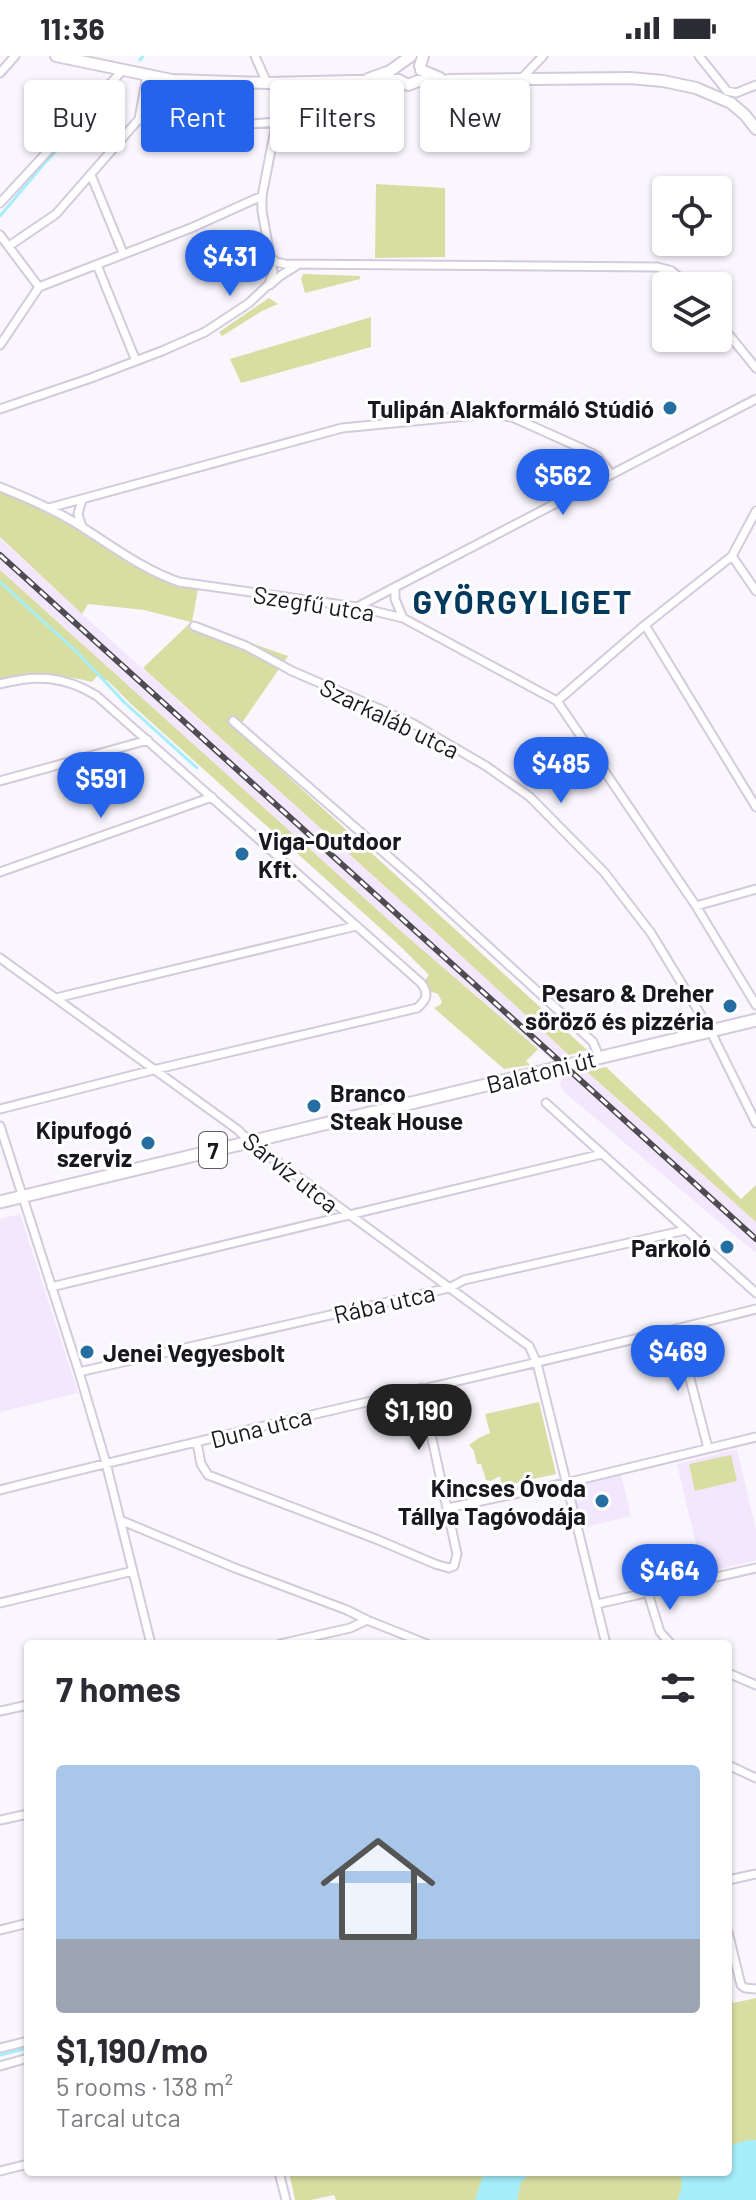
<!DOCTYPE html>
<html lang="en">
<head>
<meta charset="utf-8">
<style>
	body { margin:0; font-family:Barlow,sans-serif; background:#f7f7f7; color:#2b2b33; height:100vh; display:flex; flex-direction:column; font-size:30px; white-space:nowrap }
	* { box-sizing:border-box; margin:0 }
	p { font-size:26px; color:#7c7c81 }
	.icon { flex:none; width:44px; height:44px; fill:none; stroke:currentColor; stroke-width:2; stroke-linecap:round; stroke-linejoin:round }
	.map { position:relative; flex:1; overflow:hidden }
	.details { position:absolute; left:24px; top:1584px; width:708px; height:536px; display:flex; flex-direction:column; background:#fff; border-radius:8px; box-shadow:0 2px 6px #0004 }
	.details>* { flex:none }
	.banner { position:absolute; left:24px; top:24px; width:708px; height:72px; display:flex; gap:16px }
	.tools { position:absolute; left:652px; top:120px; display:grid; gap:16px }
	.tools a { display:grid; place-items:center; width:80px; height:80px; border-radius:8px; background:#fff; box-shadow:0 2px 6px #0004; font-size:40px }
	.price { position:absolute; translate:-50% -68px; padding:0 18px; border-radius:28px; background:#2563eb; color:#fff; font-size:26px; line-height:52px; filter:drop-shadow(0 2px 4px #0008) }
	.price::after { content:''; position:absolute; left:50%; top:48px; width:24px; height:18px; margin-left:-12px; background:inherit; clip-path:polygon(0 0,100% 0,50% 100%) }
	.price.active { background:#222; color:#fff }
	ul { padding:0; list-style:none }
	li { display:grid; align-content:center; gap:16px; height:424px; padding:0 32px }
	li+li { border-top:2px solid #e1e1e2 }
	li span { display:grid; place-items:center; height:248px; border-radius:8px; color:#555 }
	li>.icon { margin-inline-start:auto }
	span .icon { width:144px; height:144px; fill:#fffc; stroke-width:1 }
	li b { font-size:34px }
	h2 { display:flex; justify-content:space-between; align-items:center; height:96px; padding:0 32px; font-size:34px }
	.chip { padding:0 28px; border-radius:8px; background:#fff; box-shadow:0 2px 6px #0004; font-size:28px; line-height:72px }
	.chip.active { background:#2563eb; color:#fff }
	.status { display:flex; justify-content:space-between; align-items:center; height:56px; padding:0 40px; background:#fff; direction:ltr }
	.status svg { height:22px; fill:currentColor }
	.map>svg:first-child { display:block }
	.built { fill:#f2e7fc }
	.green { fill:#d8dea1 }
	.water { fill:#a5eefa }
	.lines { fill:none; stroke-linecap:round; stroke-linejoin:round }
	.stream { stroke:#a5eefa; stroke-width:3 }
	.minor-casing { stroke:#d3cadc; stroke-width:11 }
	.secondary-casing { stroke:#d3cadc; stroke-width:14 }
	.primary-casing { stroke:#d3cadc; stroke-width:15 }
	.minor { stroke:#fff; stroke-width:7 }
	.secondary { stroke:#fff; stroke-width:10 }
	.primary { stroke:#fff; stroke-width:11 }
	.rail-casing { stroke:#4e4b52; stroke-width:6 }
	.rail { stroke:#fff; stroke-width:3; stroke-dasharray:9; stroke-linecap:butt }
	.poi-dot { fill:#266ea2; stroke:#fff; stroke-width:3 }
	.labels { text-anchor:middle; dominant-baseline:central; stroke-width:6; stroke-linejoin:round; paint-order:stroke }
	.shield { fill:#fff; stroke:#5f5d62; stroke-width:2 }
	.shield-label { font-size:22px; font-weight:bold; fill:#1a171e }
	.poi-label { font-size:24px; font-weight:bold; fill:#1a171e; stroke:#fff; text-anchor:end }
	.street-label { font-size:24px; fill:#1a171e; stroke:#fff }
	.district-label { font-size:32px; font-weight:bold; letter-spacing:2px; fill:#03395c; stroke:#fff }
</style>
</head>
<body>
<div class="status"><b>11:36</b><svg viewBox="0 0 49 12"><path d="M0 12V9h3v3zM5 12V6h3v6zM10 12V3h3v9zM15 12V0h3v12zM26 1h20v11H26zM47 4h2v5h-2z"/></svg></div>
<div class="map">
<svg width="756" height="2144" viewBox="0 0 756 2144">
	<rect width="100%" height="100%" fill="#faf6fe"/>
	<!-- built -->
	<path class="built" d="M0,482L82,558L431,872L569,999L552,1004L403,877L0,514Z
		M583,1013L756,1166V1197L563,1035L560,1029L562,1023L569,1017Z
		M20,1158L78,1337L0,1356V1163Z
		M737,1393L756,1474V1504L703,1517L677,1408Z
		M621,1418L631,1460L583,1472L572,1430Z"/>
	<!-- green -->
	<path class="green" d="M376,128L445,132V201L375,202Z
		M303,218L360,220V223L305,237L301,223Z
		M269,242L278,248L262,255L222,280L219,276Z
		M371,261V291L241,327L230,303Z
		M0,434L57,462L161,524L180,530L198,533L192,566L288,600L237,674L587,994L569,999L431,872L143,612L191,566L144,554L88,548L82,558L0,481Z
		M0,514L403,877L538,993L526,1005L530,1009L504,1013L434,952L440,949L442,946L438,938L429,935L423,927L429,919L399,889L131,648L108,625L97,620L92,626C61,618 31,618 0,625Z
		M606,1011L663,1065L741,1143L756,1129V1166L587,1016Z
		M539,1346L556,1418L502,1430L500,1420L491,1425L486,1424L481,1408H477L474,1395L469,1389L479,1382L490,1377L485,1358Z
		M731,1399L737,1425L695,1435L689,1408Z
		M728,1925L733,1947L756,1942V2144H336L334,2139L311,2144H295L289,2116H728Z"/>
	<!-- water -->
	<path class="water" d="M748,2084H756V2144H677C682,2135 684,2125 678,2116H728V2090Z
		M484,2116H532L521,2126L517,2144H475Z"/>
	<g class="lines">
		<!-- stream -->
		<path class="stream" d="M140,4L143,0
			M0,160L43,109L121,26
			M0,526L78,597L125,647L197,712
			M0,1999L28,1992"/>
		<!-- minor casing -->
		<g class="minor-casing">
			<path id="minor" d="M255,0L267,27
				M699,0L727,35L736,37L756,29
				M0,17L15,0
				M520,24L543,0
				M139,63L180,71L196,72L277,66
				M91,119L123,197
				M0,147L122,15
				M0,179L39,231
				M9,190L56,158L139,63L147,20
				M270,201L276,206L285,208L657,211L672,215L689,230
				M97,209L136,305
				M270,229L280,220L296,210
				M39,231L191,172L262,140
				M718,265L756,312
				M0,289L39,231
				M0,353L91,322L162,295L205,276L249,247L269,228L273,216L262,155V140L284,27
				M0,431C25,441 51,452 74,466C108,487 141,513 179,526L357,551L403,562L557,645L696,850L756,949
				M49,452L342,372L487,358L512,361L581,392L597,400L611,418
				M82,471L78,458L82,444
				M732,500L756,535
				M395,532V543L403,562
				M357,551L756,343
				M645,569L756,751
				M194,570L246,590L292,615L412,667L486,710L530,741L604,816L651,877L710,974L756,1067
				M0,628C36,618 65,620 97,640L421,927C429,937 427,944 417,952L153,1014L0,1053
				M557,645L645,569L732,500L756,455
				M233,665L420,828L593,986L599,1001
				M0,725L148,684
				M0,816L212,741
				M696,850L756,833
				M0,902L238,1074L249,1085L529,1290L537,1307L606,1588
				M56,942L356,870
				M546,1047L756,1237
				M0,1070L79,1316L106,1407L151,1588
				M51,1231L602,1098
				M677,1273L708,1392
				M79,1316L449,1232L464,1224L686,1174
				M197,1387L201,1408L208,1419L376,1483L435,1508L449,1512L454,1510L457,1498L421,1332
				M0,1434C251,1370 505,1317 756,1253
				M448,1452L566,1427L756,1381
				M120,1464L235,1512L347,1554L367,1564L427,1588
				M648,1537L660,1576L671,1588
				M0,1547L133,1515
				M597,1548L756,1512
				M280,1588L350,1572L367,1564
				M728,1617L756,1629
				M0,1655L28,1649
				M728,1709L756,1722
				M0,1764L28,1758
				M728,1824L756,1818
				M0,1874L28,1867
				M728,1876L741,1929L745,1932L756,1933
				M0,1992L28,1985
				M0,2010L28,2002
				M0,2115L28,2108
				M279,2116L286,2144"/>
		</g>
		<!-- secondary casing -->
		<g class="secondary-casing">
			<path id="secondary" d="M56,0L172,24L267,27L399,24L408,29L418,25L441,26L450,24L630,22L663,25L696,32L731,47L745,59L756,73
				M420,10L423,0
				M421,14L440,22
				M368,23L390,15L411,0"/>
		</g>
		<!-- primary casing -->
		<g class="primary-casing">
			<path id="primary" d="M0,1146L756,964"/>
		</g>
		<!-- minor -->
		<use href="#minor" class="minor"/>
		<!-- secondary -->
		<use href="#secondary" class="secondary"/>
		<!-- primary -->
		<use href="#primary" class="primary"/>
		<!-- rail casing -->
		<g class="rail-casing">
			<path id="rail" d="M0,499L756,1183"/>
		</g>
		<!-- rail -->
		<use href="#rail" class="rail"/>
	</g>
	<!-- markers -->
	<g class="poi-dot">
		<circle cx="670" cy="352" r="8"/>
		<circle cx="242" cy="798" r="8"/>
		<circle cx="730" cy="950" r="8"/>
		<circle cx="314" cy="1050" r="8"/>
		<circle cx="148" cy="1087" r="8"/>
		<circle cx="727" cy="1191" r="8"/>
		<circle cx="87" cy="1296" r="8"/>
		<circle cx="602" cy="1445" r="8"/>
	</g>
	<g class="labels">
		<!-- shield labels -->
		<rect class="shield" x="199" y="1076" width="28" height="36" rx="6"/>
		<g class="shield-label">
			<text x="213" y="1094">7</text>
		</g>
		<!-- poi labels -->
		<g class="poi-label">
			<text x="654" y="352">Tulipán Alakformáló Stúdió</text>
			<text x="258" y="784" text-anchor="start">Viga-Outdoor<tspan x="258" dy="28">Kft.</tspan></text>
			<text x="714" y="936">Pesaro &amp; Dreher<tspan x="714" dy="28">söröző és pizzéria</tspan></text>
			<text x="330" y="1036" text-anchor="start">Branco<tspan x="330" dy="28">Steak House</tspan></text>
			<text x="132" y="1073">Kipufogó<tspan x="132" dy="28">szerviz</tspan></text>
			<text x="711" y="1191">Parkoló</text>
			<text x="103" y="1296" text-anchor="start">Jenei Vegyesbolt</text>
			<text x="586" y="1431">Kincses Óvoda<tspan x="586" dy="28">Tállya Tagóvodája</tspan></text>
		</g>
		<!-- street labels -->
		<g class="street-label">
			<text transform="translate(314 547) rotate(9)">Szegfű utca</text>
			<text transform="translate(390 662) rotate(26)">Szarkaláb utca</text>
			<text transform="translate(541 1015) rotate(-14)">Balatoni út</text>
			<text transform="translate(291 1116) rotate(38)">Sárvíz utca</text>
			<text transform="translate(384 1247) rotate(-13)">Rába utca</text>
			<text transform="translate(261 1371) rotate(-14)">Duna utca</text>
		</g>
		<!-- district labels -->
		<g class="district-label">
			<text x="523" y="545">GYÖRGYLIGET</text>
		</g>
	</g>
</svg>
<div class="tools">
<a><svg class="icon" aria-label="locate" viewBox="0 0 24 24"><circle cx="12" cy="12" r="6"/><path d="M12 2v4M12 18v4M2 12h4M18 12h4"/></svg></a>
<a><svg class="icon" aria-label="layers" viewBox="0 0 24 24"><path d="M12 4l9 5-9 5-9-5zM3 14l9 5 9-5"/></svg></a>
</div>
<b class="price" style="left:230px;top:242px">$431</b>
<b class="price" style="left:563px;top:461px">$562</b>
<b class="price" style="left:561px;top:749px">$485</b>
<b class="price" style="left:101px;top:764px">$591</b>
<b class="price" style="left:678px;top:1337px">$469</b>
<b class="price active" style="left:419px;top:1396px">$1,190</b>
<b class="price" style="left:670px;top:1556px">$464</b>
<div class="banner">
<a class="chip">Buy</a>
<a class="chip active">Rent</a>
<a class="chip">Filters</a>
<a class="chip">New</a>
</div>
<section class="details">
<h2>7 homes<svg class="icon" aria-label="filters" viewBox="0 0 24 24"><path d="M4 7h16M4 17h16"/><circle cx="9" cy="7" r="2"/><circle cx="15" cy="17" r="2"/></svg></h2>
<ul>
<li><span style="background:linear-gradient(#a9c7e8 70%,#9aa5b1 0)"><svg class="icon" aria-label="home" viewBox="0 0 24 24"><path d="M3 11l9-7 9 7M6 9v11h12V9"/></svg></span><div><b>$1,190/mo</b><p>5 rooms · 138 m²</p><p>Tarcal utca</p></div></li>
</ul>
</section>
</div>
</body>
</html>
